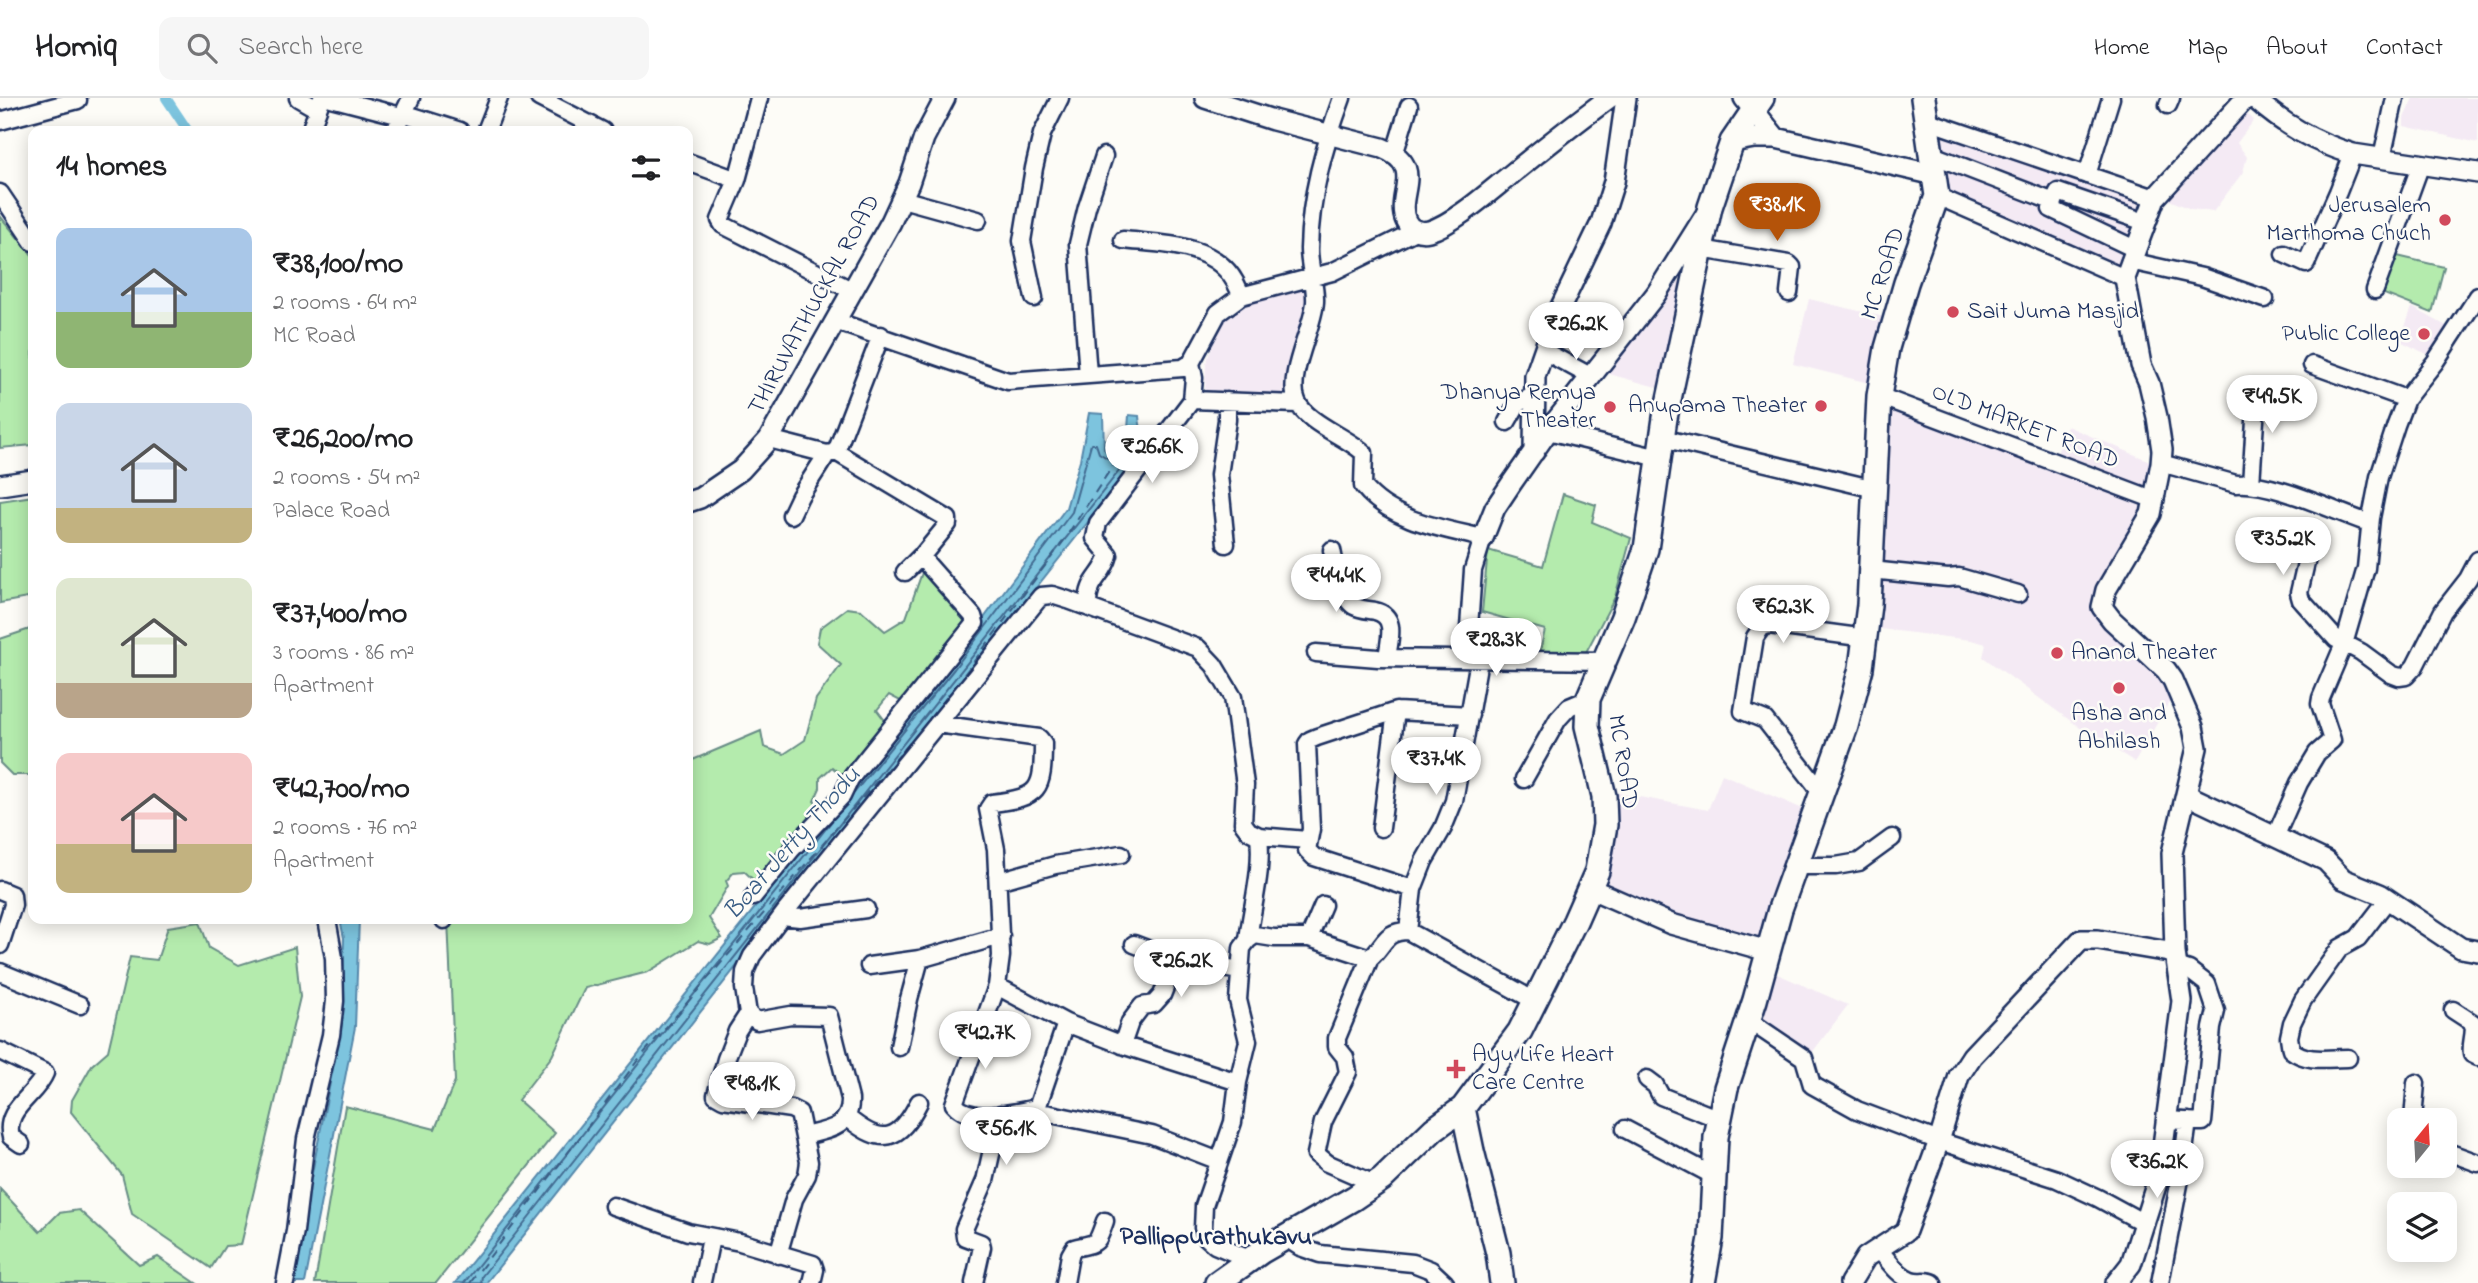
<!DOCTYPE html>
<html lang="en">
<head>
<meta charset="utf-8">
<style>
	body { margin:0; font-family:"Indie Flower",sans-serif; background:#f6f6f6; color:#202124; height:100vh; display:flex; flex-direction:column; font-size:26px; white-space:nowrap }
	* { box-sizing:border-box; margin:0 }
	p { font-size:23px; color:#757577 }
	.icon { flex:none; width:38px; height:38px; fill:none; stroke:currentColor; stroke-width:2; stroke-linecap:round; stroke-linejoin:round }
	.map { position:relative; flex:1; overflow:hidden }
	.details { position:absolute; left:28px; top:28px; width:665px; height:798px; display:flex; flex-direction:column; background:#fff; border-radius:14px; box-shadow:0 4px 18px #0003 }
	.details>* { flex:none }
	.needle { width:46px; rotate:18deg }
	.tools { position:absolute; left:2387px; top:1010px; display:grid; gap:14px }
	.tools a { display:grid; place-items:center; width:70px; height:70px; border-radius:14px; background:#fff; box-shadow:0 4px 18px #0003; font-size:35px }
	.price { position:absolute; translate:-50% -60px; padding:0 16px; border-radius:24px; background:#fff; color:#222; font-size:23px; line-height:46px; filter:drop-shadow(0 2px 4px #0008) }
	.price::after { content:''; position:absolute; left:50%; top:42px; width:21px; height:16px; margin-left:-10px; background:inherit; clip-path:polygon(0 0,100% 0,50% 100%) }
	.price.active { background:#b45309; color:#fff }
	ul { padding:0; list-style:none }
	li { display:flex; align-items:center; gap:21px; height:175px; padding:0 28px }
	li span { display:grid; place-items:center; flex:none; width:196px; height:140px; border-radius:14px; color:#555 }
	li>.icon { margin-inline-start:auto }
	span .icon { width:84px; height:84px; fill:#fffc; stroke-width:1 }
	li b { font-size:30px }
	h2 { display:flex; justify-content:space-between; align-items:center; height:84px; padding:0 28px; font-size:30px }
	header { display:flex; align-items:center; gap:42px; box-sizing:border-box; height:98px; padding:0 35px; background:#fff; border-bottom:2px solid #e0e0e0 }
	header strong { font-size:33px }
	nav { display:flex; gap:38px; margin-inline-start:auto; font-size:24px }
	.search { width:490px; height:63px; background:#f6f6f6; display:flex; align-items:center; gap:18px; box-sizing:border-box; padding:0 24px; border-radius:14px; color:#757577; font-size:26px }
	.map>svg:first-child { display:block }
	.built { fill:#f4eaf4 }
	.green { fill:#b4ebad; stroke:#688d86; stroke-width:2 }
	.water { fill:#7dc4de; stroke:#5688ab; stroke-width:2 }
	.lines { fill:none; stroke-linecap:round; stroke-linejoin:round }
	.shore { stroke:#426b91; stroke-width:2 }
	.canal { stroke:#7dc4de; stroke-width:10 }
	.ferry { stroke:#385c84; stroke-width:2; stroke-dasharray:9 7; stroke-linecap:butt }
	.minor-casing { stroke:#1b2f5e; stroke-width:21 }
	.major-casing { stroke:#1b2f5e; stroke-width:24 }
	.highway-casing { stroke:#1b2f5e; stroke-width:28 }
	.minor { stroke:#fdfcf7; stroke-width:16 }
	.major { stroke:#fdfcf7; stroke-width:19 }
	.highway { stroke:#fdfcf7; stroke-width:23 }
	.poi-dot { fill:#d1495b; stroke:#fdfcf7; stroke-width:2.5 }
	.labels { text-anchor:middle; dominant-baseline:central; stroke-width:5; stroke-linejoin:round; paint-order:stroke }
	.poi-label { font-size:24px; fill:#1b2f5e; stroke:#fdfcf7; text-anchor:end }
	.street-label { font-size:24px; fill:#1b2f5e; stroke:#fdfcf7 }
	.water-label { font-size:26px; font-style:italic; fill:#385c84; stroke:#fdfcf7 }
	.neighbourhood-label { font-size:26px; font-weight:bold; fill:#1b2f5e; stroke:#fdfcf7 }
</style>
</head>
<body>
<header>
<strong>Homiq</strong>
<div class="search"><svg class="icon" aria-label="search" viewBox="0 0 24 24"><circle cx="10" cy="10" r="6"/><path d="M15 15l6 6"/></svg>Search here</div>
<nav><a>Home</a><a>Map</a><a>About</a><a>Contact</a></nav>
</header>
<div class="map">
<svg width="2478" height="1185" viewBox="0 0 2478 1185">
	<rect width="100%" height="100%" fill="#fdfcf7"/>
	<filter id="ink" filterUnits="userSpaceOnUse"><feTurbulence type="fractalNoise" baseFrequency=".0143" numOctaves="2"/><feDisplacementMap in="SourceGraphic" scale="14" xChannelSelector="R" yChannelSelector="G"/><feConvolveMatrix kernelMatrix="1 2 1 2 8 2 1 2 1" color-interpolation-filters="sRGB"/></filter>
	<g filter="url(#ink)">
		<!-- built -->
		<path class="built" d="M2413,0H2478V45L2404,28V20Z
			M2241,11L2254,22L2237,45L2247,59L2243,74L2213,114L2191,111L2162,99Z
			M1932,27L2149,101L2123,169H2117L1945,98Z
			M1669,182L1684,184L1660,290L1598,273Z
			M1310,185L1313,204L1284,300L1205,293L1206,265L1223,219L1239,205Z
			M1809,201L1884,219L1869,285L1793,266Z
			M2412,209L2450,230L2433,259L2400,243Z
			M1880,307L2145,409L2094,500V516L2163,581L2172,599L2135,664L2083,632L1983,559L1986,546L1971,542L1880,531L1882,384Z
			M2067,328L2152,364L2148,391L2056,358Z
			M1722,676L1805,712L1758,847L1641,807L1600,780L1608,693L1708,712Z
			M1775,875L1848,907L1808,960L1758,919Z"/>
		<!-- green -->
		<path class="green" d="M0,118L33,158V347L0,350Z
			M2393,157L2444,169L2432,215L2379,194Z
			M1563,396L1596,407L1592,424L1631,440L1615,499L1584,558L1539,557L1545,532L1482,514L1488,452L1543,468Z
			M33,398V499L0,505V403Z
			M923,472L972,524L908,607L889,597L877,612L890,629L846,681L832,669L820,680V690L814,703L822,712L759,787L744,773L734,774L726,783L728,788L709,820L722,840L710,846L698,843L648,874L585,890L552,958L518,1002L555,1035L436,1185H315L345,1008L435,1031L455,983L448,821H688V664L761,633L764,649L784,656L805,642L816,601L841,567L817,545L820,530L847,510L861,512L885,533L906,520Z
			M33,530V677H12L0,665V541Z
			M200,824L209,850L239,867L295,849L300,899L241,1147L225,1148L211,1170L132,1116L122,1077L71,1014L72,1002L92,967L108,953L130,859L157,862L168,829Z
			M0,1091L40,1134L59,1115L79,1112L139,1167L158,1159L196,1185H0Z"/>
		<!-- water -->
		<path class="water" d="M1089,315L1103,316L1104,351L1108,353L1120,346H1127L1129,317L1139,318C1140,330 1141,336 1153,342L486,1185H455L949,567L1066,410L1080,362Z
			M340,821H359L355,929L305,1185H290L342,925L344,840Z"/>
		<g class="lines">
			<!-- shore -->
			<path class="shore" d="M464,1185L832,723
				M481,1185L482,1178L506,1148L1131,358V353H1123L1107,360L1099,355L1096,346H1091L1072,414L954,571L854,695"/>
			<!-- canal -->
			<path class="canal" d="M166,0L188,33"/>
			<!-- ferry -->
			<path class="ferry" d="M470,1185L638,962L937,613L1062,445L1127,346"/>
			<!-- minor casing -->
			<g class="minor-casing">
				<path id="minor" d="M298,0L317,11
					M331,0L401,18
					M539,0L603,33
					M759,0L737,82L720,122L723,127L851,192
					M1342,0C1324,49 1310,98 1309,151C1309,169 1316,187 1315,204C1313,231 1286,278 1297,303C1305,324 1347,339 1364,355L1363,388C1391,423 1441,430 1483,440L1473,472L1468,544
					M2168,7L2171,0
					M403,15L460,33
					M1925,22L2155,100
					M0,23L78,2
					M310,33L322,0
					M395,33L411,0
					M486,33L499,0
					M1930,56L2054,104
					M1394,57L1409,8
					M2382,60L2395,0
					M688,64L737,82
					M2087,77L2111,0
					M0,95L33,144
					M1937,98L2125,180
					M902,101L978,122
					M1123,142C1168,147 1225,145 1241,198
					M1701,151L1789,166L1792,169L1789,195
					M2135,151L2051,111L2058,94L2145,124
					M2284,156L2306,166L2338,94L2353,56
					M2130,163L2202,179L2265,201
					M2375,192L2421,66
					M1034,200L1022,143L1034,70L1042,36L1060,0
					M835,223L1008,283L1183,270L1191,265L1218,215L1241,198L1332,174L1415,133
					M1544,253L1590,278
					M2312,267L2406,301
					M1088,276L1078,146L1087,109L1104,58
					M2248,295V303L2256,307L2251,386
					M1879,298L2155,402
					M1192,302L1298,306
					M1507,324L1518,305L1533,298
					M1548,333L1659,360
					M1662,340L1875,391
					M769,341L827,356
					M2161,365L2236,386C2271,383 2329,411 2363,423L2371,420
					M791,417L800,398L827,356L836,354L881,237
					M1226,446L1219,377L1227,322V303
					M1332,452C1334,465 1341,500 1354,508C1359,511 1369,512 1375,513C1398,518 1389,543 1387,560
					M2308,456L2299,495L2301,502L2336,541L2361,554L2391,576L2399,579L2406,578L2415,568L2443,513L2468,481L2478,462
					M1871,472L1948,480L1959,479L2018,496
					M905,474L921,458
					M1088,509C1087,480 1103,480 1109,457L1095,440L1098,425L1192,302L1194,280L1191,265
					M1316,555L1378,560L1604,563
					M937,626L1039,640L1043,645C1043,693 1040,699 992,705L988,711L996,751L1001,858L997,888L954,1006C972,1027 1014,1014 1037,1010
					M1524,681L1558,621L1569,609L1588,601
					M1822,695L1765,622L1743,613L1755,539L1762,529L1769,527L1866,540
					M1381,730L1396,613
					M2276,737L2299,685L2317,655L2332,642L2320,606L2321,600L2344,546L2366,470L2371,420L2379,379L2396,327L2406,301L2435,264L2478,198
					M1259,738L1307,742
					M1795,768H1836L1859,764L1892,740
					M998,783L1055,767L1121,756
					M1413,791L1314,759L1307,752L1311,731L1307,646L1310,642L1317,639L1396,613L1470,617
					M0,792L12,797L13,807L0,847
					M753,799L792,751L842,698L850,681L975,525L973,518L921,459L948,426V421L836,354
					M782,818L800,820L866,811
					M444,822V821
					M1408,833L1413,791L1424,763L1443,730L1454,703L1479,562
					M1309,840L1323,807
					M1134,846L1176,862
					M1370,860L1337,940V949L1345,959L1348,974L1323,1024L1316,1056L1327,1065L1375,1086
					M869,868L920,861
					M0,874L80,907
					M997,888L1066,925L1128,949L1238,984
					M2453,912L2473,925C2476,935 2470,945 2472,956L2478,959
					M748,916L757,923L791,917L829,918L850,1001C851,1030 828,1032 804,1038
					M1748,922L1804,960L1812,987L1857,1012L1939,1043L2057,1081L2098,1100L2144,1125
					M1066,925L1037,1010L1041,1014L1152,1037L1219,1063
					M1122,947L1130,924L1142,908L1154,906L1162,897L1176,862L1240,873
					M899,949L909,901L920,861L1001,838
					M0,953L45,975C36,998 3,1011 11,1039L21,1046
					M2348,960C2328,960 2308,965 2291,952L2289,939L2292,925L2303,902L2340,850L2358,840L2388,801
					M1647,981L1655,987L1661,998L1719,1021
					M848,1020C882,1048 899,1044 919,1004
					M2167,1022L2203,1024L2212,930L2216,913L2207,886L2189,872L2177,868
					M2413,1022L2416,985
					M1625,1031L1714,1078
					M2445,1053L2478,1065
					M613,1108L688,1134L740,1144L813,1166L815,1172L812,1185
					M1286,1140L1300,1149L1320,1156L1413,1165L1431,1172L1445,1185
					M1878,1151C1888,1161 1897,1177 1911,1182C1919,1185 1925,1181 1933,1185
					M778,1157L794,1101L807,1077L809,1064L799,1015L791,1011L723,1001L716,997L726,961L737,933L748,916L744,890L745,874L752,858L785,814L1041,498L1052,497L1068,502L1198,550L1214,567L1233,599L1245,687L1243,725L1249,733L1259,738C1263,773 1252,807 1248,842
					M1249,1161L1215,1147L1206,1139L1203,1130L1204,1108L1233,1024L1238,984L1248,943L1238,902L1242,850L1248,842L1255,837L1274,840H1309L1370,860C1385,847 1384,833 1408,833L1535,903
					M702,1184L711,1140
					M285,1185L295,1133L306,1041L331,937L335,903L334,860L327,821
					M974,1185L982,1149L981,1145L965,1139L964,1131L985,1083L1000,1016
					M1065,1185L1070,1157L1074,1150C1099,1144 1096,1148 1105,1123
					M2160,1185L2181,1076L2188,1023"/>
			</g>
			<!-- major casing -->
			<g class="major-casing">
				<path id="major" d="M1205,0L1273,22L1382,50C1428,69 1394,97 1406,123C1410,132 1420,135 1429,133C1453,126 1488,95 1508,79C1541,52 1575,25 1609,0
					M1744,0L1776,40
					M2254,0C2284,27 2314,44 2353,56L2478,75
					M1732,44L1754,40H1776L1935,77
					M1534,354L1535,278L1555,221L1601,125L1614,84L1626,0
					M0,387L33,382
					M688,404L700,400L741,372L769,341L891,124L909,85L924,40L945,0
					M1483,440L1495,410L1511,386L1548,333L1656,196L1706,116
					M2187,697L2326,763L2343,781L2380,796L2461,850L2478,853
					M1589,790L1671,826L1768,853
					M1850,1185L1866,1159L1906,1133L1939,1043L1959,978L1972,958L2081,842H2098L2175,855
					M2116,1185L2131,1166L2159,1078L2182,903L2175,855L2172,755L2197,650L2193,629L2173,582L2166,572L2112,522L2102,509L2106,492L2151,416L2161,365L2162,352L2157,319L2149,285L2141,267L2125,180L2155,100L2246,0"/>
			</g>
			<!-- highway casing -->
			<g class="highway-casing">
				<path id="highway" d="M1463,1010L1472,1053L1498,1155L1502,1185
					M1217,1185L1262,1153L1354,1100L1382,1081L1434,1031L1463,1010L1520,933L1575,823L1597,773L1605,727L1604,698L1587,628L1588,601L1623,519L1646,451L1665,320L1710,109L1732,44L1762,0
					M1703,1185L1711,1140L1716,1039L1726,990L1755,902L1780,811L1846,628L1861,570L1869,507L1879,298L1887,250L1906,185L1937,98L1923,0"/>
			</g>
			<!-- minor -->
			<use href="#minor" class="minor"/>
			<!-- major -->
			<use href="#major" class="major"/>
			<!-- highway -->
			<use href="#highway" class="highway"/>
		</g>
	</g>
	<!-- markers -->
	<g class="poi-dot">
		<circle cx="2445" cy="122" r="7"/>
		<circle cx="1953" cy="214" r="7"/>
		<circle cx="2424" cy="236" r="7"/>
		<circle cx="1821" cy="308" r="7"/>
		<circle cx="1610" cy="309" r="7"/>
		<circle cx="2057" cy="555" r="7"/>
		<circle cx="2119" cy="590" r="7"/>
		<path d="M1452.5 960.5h7v7h7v7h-7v7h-7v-7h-7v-7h7z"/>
	</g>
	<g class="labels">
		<!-- poi labels -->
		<g class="poi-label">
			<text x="2431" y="108">Jerusalem<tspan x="2431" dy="28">Marthoma Chuch</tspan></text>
			<text x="1967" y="214" text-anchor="start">Sait Juma Masjid</text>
			<text x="2410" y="236">Public College</text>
			<text x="1596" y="295">Dhanya Remya<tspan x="1596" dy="28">Theater</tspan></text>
			<text x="1807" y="308">Anupama Theater</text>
			<text x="2071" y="555" text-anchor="start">Anand Theater</text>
			<text x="2119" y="616" text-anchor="middle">Asha and<tspan x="2119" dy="28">Abhilash</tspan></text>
			<text x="1472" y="957" text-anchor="start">Ayu Life Heart<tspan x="1472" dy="28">Care Centre</tspan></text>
		</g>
		<!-- street labels -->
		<g class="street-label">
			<text transform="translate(1884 176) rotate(-72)">MC ROAD</text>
			<text transform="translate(815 207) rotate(-61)">THIRUVATHUCKAL ROAD</text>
			<text transform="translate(2025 329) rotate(21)">OLD MARKET ROAD</text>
			<text transform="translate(1622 664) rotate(81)">MC ROAD</text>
		</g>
		<!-- water labels -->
		<g class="water-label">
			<text transform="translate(793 746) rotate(-49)">Boat Jetty Thodu</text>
		</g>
		<!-- neighbourhood labels -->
		<g class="neighbourhood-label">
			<text x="1216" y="1140">Pallippurathukavu</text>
		</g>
	</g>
</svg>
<div class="tools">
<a><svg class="needle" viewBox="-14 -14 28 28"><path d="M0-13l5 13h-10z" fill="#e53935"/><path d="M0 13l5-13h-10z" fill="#757577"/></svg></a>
<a><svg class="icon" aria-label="layers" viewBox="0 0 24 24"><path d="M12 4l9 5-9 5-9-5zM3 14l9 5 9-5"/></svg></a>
</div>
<b class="price active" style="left:1777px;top:145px">₹38.1K</b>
<b class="price" style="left:1576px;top:264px">₹26.2K</b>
<b class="price" style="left:2272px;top:337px">₹49.5K</b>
<b class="price" style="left:1152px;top:387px">₹26.6K</b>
<b class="price" style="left:2283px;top:479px">₹35.2K</b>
<b class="price" style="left:1336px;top:516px">₹44.4K</b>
<b class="price" style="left:1783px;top:547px">₹62.3K</b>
<b class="price" style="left:1496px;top:580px">₹28.3K</b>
<b class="price" style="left:1436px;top:699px">₹37.4K</b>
<b class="price" style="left:1181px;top:901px">₹26.2K</b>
<b class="price" style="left:985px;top:973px">₹42.7K</b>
<b class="price" style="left:752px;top:1024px">₹48.1K</b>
<b class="price" style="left:1006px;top:1069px">₹56.1K</b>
<b class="price" style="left:2157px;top:1102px">₹36.2K</b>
<section class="details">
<h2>14 homes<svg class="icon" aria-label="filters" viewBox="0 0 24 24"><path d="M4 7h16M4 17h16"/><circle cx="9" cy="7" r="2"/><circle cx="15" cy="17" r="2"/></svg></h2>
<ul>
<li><span style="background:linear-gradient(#a9c7e8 60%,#8fb573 0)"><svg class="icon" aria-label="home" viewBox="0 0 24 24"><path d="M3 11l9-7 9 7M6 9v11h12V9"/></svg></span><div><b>₹38,100/mo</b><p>2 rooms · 64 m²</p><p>MC Road</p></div></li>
<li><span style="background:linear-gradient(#c9d6e8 75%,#c2b280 0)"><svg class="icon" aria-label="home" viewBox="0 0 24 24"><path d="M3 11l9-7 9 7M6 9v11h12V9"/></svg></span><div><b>₹26,200/mo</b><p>2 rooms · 54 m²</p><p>Palace Road</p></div></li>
<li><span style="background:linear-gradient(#dfe7d0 75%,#b9a48a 0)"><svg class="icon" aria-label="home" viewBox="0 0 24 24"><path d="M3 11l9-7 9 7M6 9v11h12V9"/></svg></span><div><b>₹37,400/mo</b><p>3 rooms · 86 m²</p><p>Apartment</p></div></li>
<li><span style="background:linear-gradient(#f6c9c9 65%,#c2b280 0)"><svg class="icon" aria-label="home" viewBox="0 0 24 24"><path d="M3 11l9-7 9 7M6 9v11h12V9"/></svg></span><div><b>₹42,700/mo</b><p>2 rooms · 76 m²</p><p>Apartment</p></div></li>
</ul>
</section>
</div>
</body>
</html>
